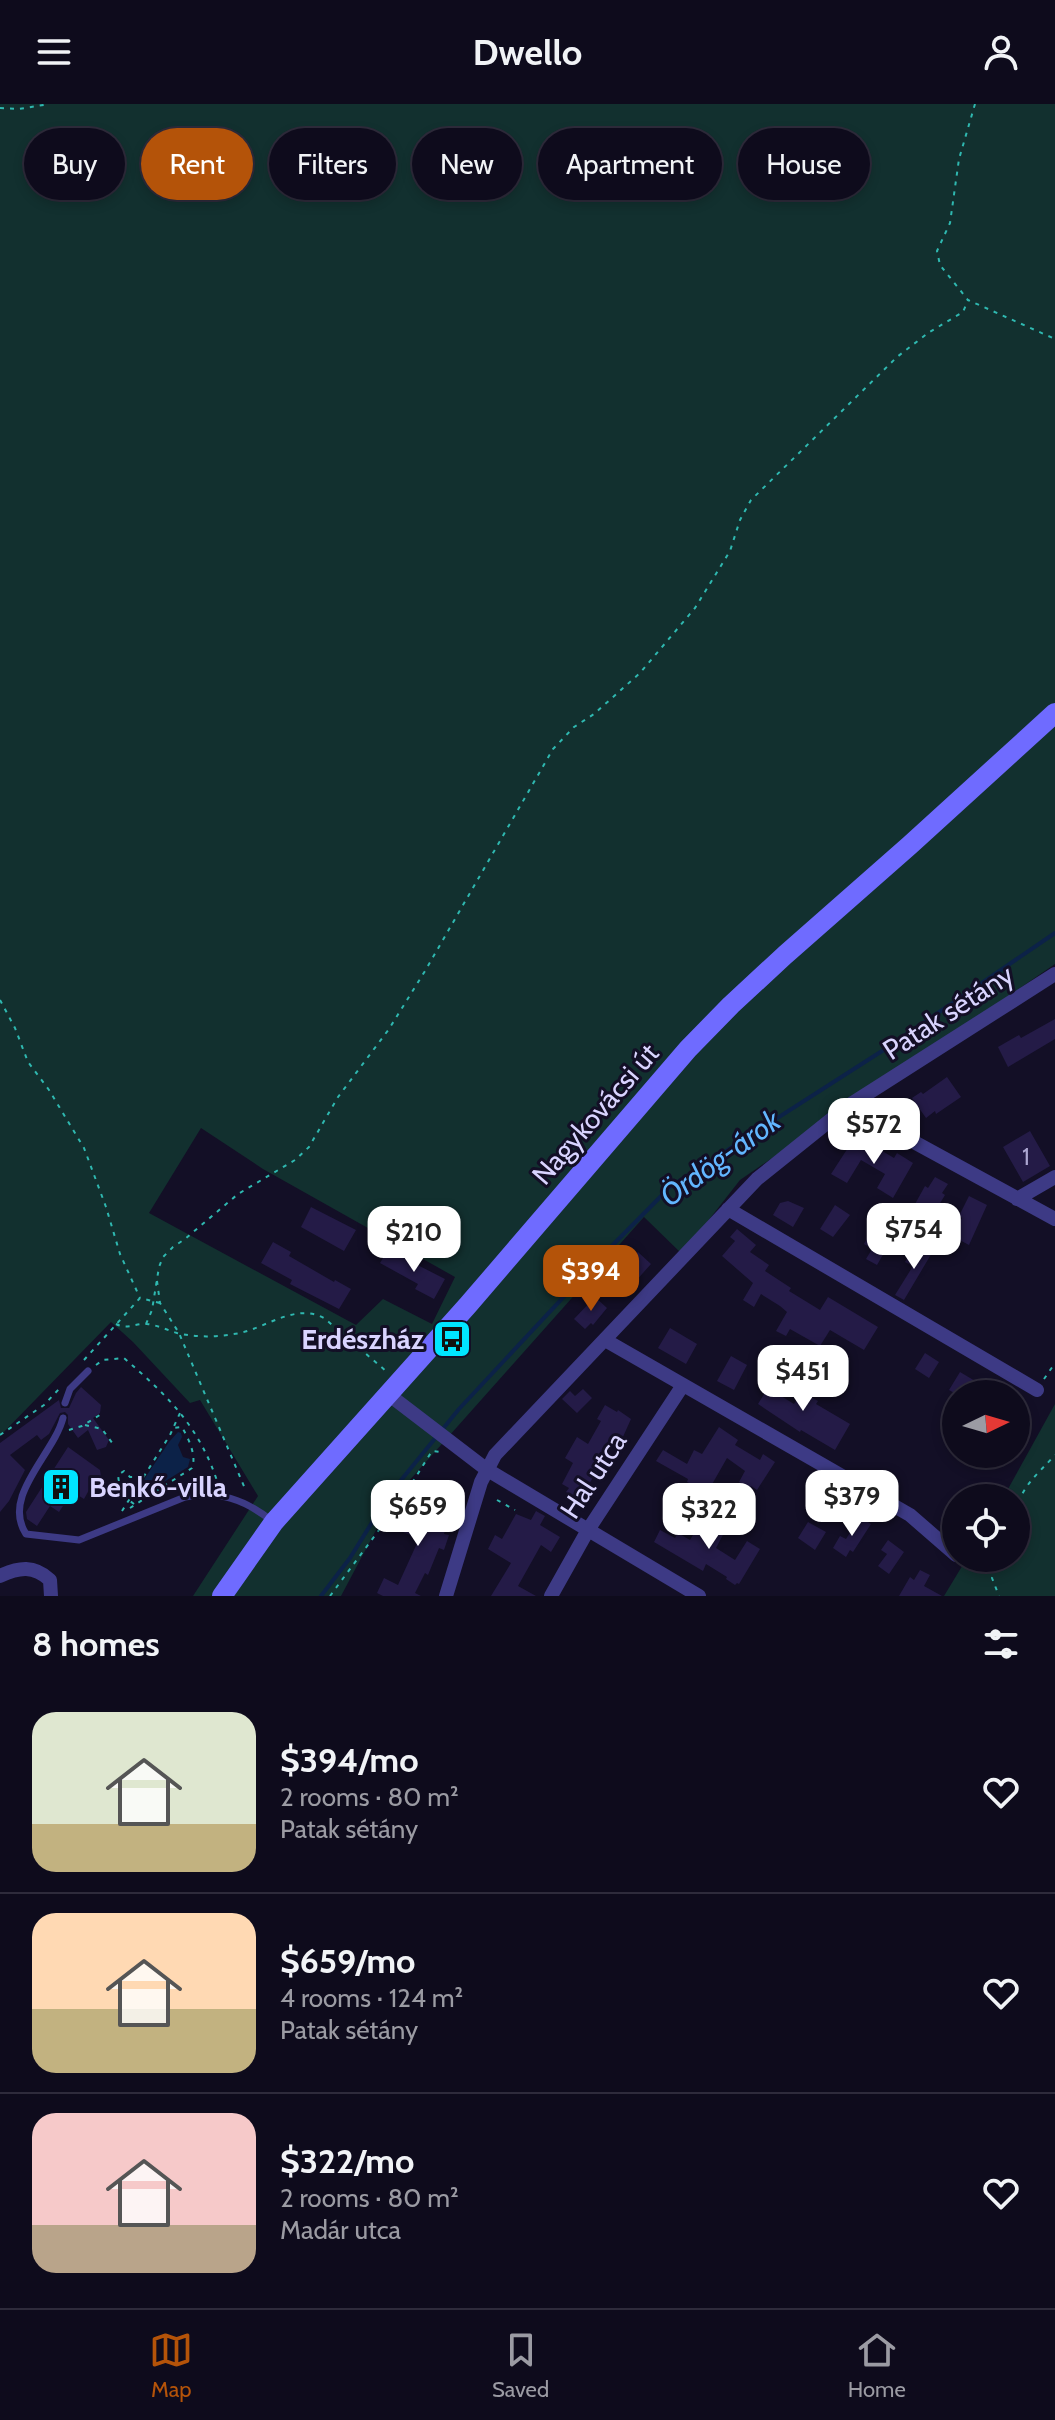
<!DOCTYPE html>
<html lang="en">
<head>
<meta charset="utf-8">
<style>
	body { margin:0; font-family:Cabin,sans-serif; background:#1c1929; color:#f1f3f6; height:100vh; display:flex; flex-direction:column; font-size:30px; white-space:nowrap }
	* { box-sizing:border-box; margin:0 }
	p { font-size:26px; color:#9b9ba3 }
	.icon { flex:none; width:44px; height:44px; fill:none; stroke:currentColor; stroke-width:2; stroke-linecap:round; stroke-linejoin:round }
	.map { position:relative; height:1492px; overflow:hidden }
	.details { display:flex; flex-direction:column; background:#0e0b1c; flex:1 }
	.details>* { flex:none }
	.hud { position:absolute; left:24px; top:24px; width:1008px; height:72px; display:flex; gap:16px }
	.needle { width:52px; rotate:85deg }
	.buttons { position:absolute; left:942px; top:1276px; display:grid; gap:16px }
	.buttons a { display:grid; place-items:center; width:88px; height:88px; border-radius:50%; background:#0e0b1c; box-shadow:0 4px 12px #0003,0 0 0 2px #2e2b3b; font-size:40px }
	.price { position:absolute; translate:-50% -68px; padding:0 18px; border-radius:16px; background:#fff; color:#222; font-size:26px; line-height:52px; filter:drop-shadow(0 2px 4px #0008) }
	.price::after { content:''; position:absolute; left:50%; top:48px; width:24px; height:18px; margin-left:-12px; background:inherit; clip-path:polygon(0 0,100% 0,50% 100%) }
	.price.selected { background:#b45309; color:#fff }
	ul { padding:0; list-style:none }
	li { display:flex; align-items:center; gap:24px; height:200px; padding:0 32px }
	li+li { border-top:2px solid #2e2b3b }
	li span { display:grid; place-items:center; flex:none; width:224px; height:160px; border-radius:24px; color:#555 }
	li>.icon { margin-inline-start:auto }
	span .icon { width:96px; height:96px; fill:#fffc; stroke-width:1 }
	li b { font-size:34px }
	h2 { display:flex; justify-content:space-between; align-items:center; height:96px; padding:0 32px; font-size:34px }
	.tag { padding:0 28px; border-radius:36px; background:#0e0b1c; box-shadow:0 4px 12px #0003,0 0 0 2px #2e2b3b; font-size:28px; line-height:72px }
	.tag.selected { background:#b45309; color:#fff }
	header { display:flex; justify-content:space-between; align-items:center; height:104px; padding:0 32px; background:#0e0b1c; font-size:36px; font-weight:800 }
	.dock { display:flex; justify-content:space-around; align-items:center; height:112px; border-top:2px solid #2e2b3b; background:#0e0b1c; font-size:22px; color:#9b9ba3 }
	.dock a { display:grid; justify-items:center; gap:4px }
	.dock .selected { color:#b45309 }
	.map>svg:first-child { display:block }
	.green { fill:#12302f; fill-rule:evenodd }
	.water { fill:#0c2248 }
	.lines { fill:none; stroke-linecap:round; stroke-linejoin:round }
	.stream { stroke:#0c2248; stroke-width:4 }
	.building { fill:#241b47 }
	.path { stroke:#2fb8b0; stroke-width:2; stroke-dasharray:4 6; stroke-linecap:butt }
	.lane { stroke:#3d3a85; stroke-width:7 }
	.street { stroke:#3d3a85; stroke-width:14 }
	.secondary { stroke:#6f6bff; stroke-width:20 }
	.labels { text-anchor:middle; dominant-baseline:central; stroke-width:6; stroke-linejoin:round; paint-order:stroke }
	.number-label { font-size:24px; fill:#aca6d1 }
	.street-label { font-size:28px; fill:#d9d4ff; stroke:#130f26 }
	.poi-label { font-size:28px; font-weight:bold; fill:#d9d4ff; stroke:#130f26; text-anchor:end }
	.water-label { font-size:30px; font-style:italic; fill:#62b6ff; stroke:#130f26 }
</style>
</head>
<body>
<header><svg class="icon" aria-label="menu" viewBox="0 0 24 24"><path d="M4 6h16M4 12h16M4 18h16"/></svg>Dwello<svg class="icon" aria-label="person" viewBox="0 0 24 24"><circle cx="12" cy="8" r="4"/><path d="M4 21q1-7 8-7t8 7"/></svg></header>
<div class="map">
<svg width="1055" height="1492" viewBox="0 0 1055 1492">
	<rect width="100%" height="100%" fill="#130f26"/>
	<!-- green -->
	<path class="green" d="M0,0H1055V860L740,1076L682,1150L644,1113L392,1396L341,1492H193L258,1392L200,1296L190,1299L133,1238L111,1218L0,1332ZM201,1024L263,1065L455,1173L432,1220L383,1195L356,1221L149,1109Z
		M1055,1300V1492H944L967,1454H1016V1394H1003Z"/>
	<!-- water -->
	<path class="water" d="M178,1328L181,1329L182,1333L178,1341L183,1353L190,1355L188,1363L135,1396L133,1392L169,1338Z"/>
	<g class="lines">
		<!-- stream -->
		<path class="stream" d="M321,1492L350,1454L389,1391L459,1305L600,1154L670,1083L882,947L1055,829"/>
	</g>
	<!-- building -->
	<path class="building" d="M1055,915V935L1008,963L998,943L1019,931L1021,934Z
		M947,973L961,993L936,1010L935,1007L926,1014L912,994L921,988L923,990Z
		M1030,1027L1050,1062L1023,1078L1003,1043Z
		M855,1033L877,1047L879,1045L894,1054L897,1049L913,1059L893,1094L877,1084L885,1070L861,1056L847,1079L831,1070Z
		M935,1073L948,1080L942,1089L945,1091L933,1111L915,1100L925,1082L928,1084Z
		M969,1092L987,1101L969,1141L952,1132L962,1114L959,1112Z
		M788,1097L804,1104L793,1123L773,1111L780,1099Z
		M835,1101L850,1111L833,1133L820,1125Z
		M311,1103L356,1126L344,1147L301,1123Z
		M737,1125L756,1141L750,1148L769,1161L765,1167L791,1184L789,1187L820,1206L828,1193L878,1223L864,1246L830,1226L820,1242L790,1225L786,1232L776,1227L787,1208L780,1202L761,1190L754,1203L743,1196L753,1179L722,1152L735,1137L730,1133Z
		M869,1131L888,1142L877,1161L866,1155L872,1145L864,1140Z
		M273,1138L291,1148L289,1152L334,1178L335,1176L351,1185L339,1205L290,1180L292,1176L261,1159Z
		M925,1143L933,1147L904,1196L895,1191L913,1162L905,1158L912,1146L920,1151Z
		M388,1146L445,1175L434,1195L415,1185L418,1180L380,1159Z
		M638,1148L651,1160L626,1188L612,1175Z
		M595,1193L607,1204L593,1221L591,1219L585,1225L574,1215Z
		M670,1224L697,1240L686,1260L658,1244Z
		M925,1249L939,1258L929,1274L915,1265Z
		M731,1252L747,1261L734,1286L717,1277Z
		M773,1263L787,1272L776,1289L794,1300L802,1288L818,1297L816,1300L850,1320L835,1346L801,1326L800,1328L758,1300L766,1287L762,1285L765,1280L763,1279Z
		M960,1268L997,1290H956L949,1286Z
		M81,1283L101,1301L100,1309L93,1314L109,1336L106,1343L97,1346L88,1326L78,1334L68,1320V1311L65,1308L60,1309L49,1330L41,1336L37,1331L10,1351L25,1366L9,1397L0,1408V1339L59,1296L61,1304H69L76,1289Z
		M583,1285L592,1294L577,1309L562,1295L570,1287L575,1292Z
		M605,1301L617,1308L618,1306L631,1315L622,1335L618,1333L589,1380L588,1385L594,1388L587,1400L566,1388L569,1384L562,1380L573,1359L565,1354L577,1333L588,1340L601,1317L597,1315Z
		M719,1323L738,1336L735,1341L760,1356L763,1350L775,1358L757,1386L751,1382L750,1385L739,1378L745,1367L727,1354L694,1412L678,1402L691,1380L687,1378L688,1375L656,1357L663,1346L687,1360L694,1346L702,1350Z
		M68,1343L100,1366L102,1379L89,1386L84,1395L76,1390L72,1396L69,1393L59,1408L50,1402L37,1422L27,1415L26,1408Z
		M405,1395L421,1405L449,1413L444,1430L449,1431L444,1446L439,1444L428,1471L425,1469L415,1489L421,1492H383L377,1489L384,1474L398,1481L419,1435L394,1424L403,1406L399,1404Z
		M536,1407L545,1412L540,1421L560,1433L551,1448L541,1441L518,1482L536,1492H491L511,1459L488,1445L495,1431L502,1435L516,1410L531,1416Z
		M860,1413L871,1420L853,1448L850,1446L846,1453L833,1444L840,1432L846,1435Z
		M703,1414L725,1427L716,1444L735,1456L747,1437L760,1445L739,1480L737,1479L735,1481L726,1475L727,1473L706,1460L703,1467L654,1438L660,1426L675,1434L678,1429L690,1436Z
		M808,1418L826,1428L815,1446L798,1434Z
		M888,1436L904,1448L889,1470L878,1462L887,1450L881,1446Z
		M920,1466L930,1471L924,1482L942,1492H899L910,1473L914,1476Z"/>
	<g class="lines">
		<!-- path -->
		<path class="path" d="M975,0L959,55L950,119L937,147L940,161L968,196L1055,235
			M0,4L19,5L49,0
			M0,896L15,924L28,958L49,986L84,1044L106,1103L120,1150L140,1194
			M157,1177L160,1199L179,1229L246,1387
			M116,1220C127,1226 136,1219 147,1220C157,1221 167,1226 177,1229C198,1234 219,1233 240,1229C267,1223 296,1199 324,1214L386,1267
			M146,1220L152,1206L159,1163L163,1153L173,1143L185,1135L238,1090L295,1056L309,1043L338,993L389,925L425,867L553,645L574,623L594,610L640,569L695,504L730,447L740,416L751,396L897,253L928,229L963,208L968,196
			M84,1256L140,1194L160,1199
			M96,1261L103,1256L124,1254C169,1293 201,1324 219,1383
			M1044,1275L1055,1259
			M85,1321L102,1325L113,1340
			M69,1326L82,1322L103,1309
			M0,1331L44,1301L59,1285
			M497,1396L515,1406
			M134,1400L130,1397L126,1382L119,1379L118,1371L124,1367L130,1373H142
			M130,1404L192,1364C197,1351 188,1334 182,1323L173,1324
			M122,1407L170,1331L180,1309
			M1016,1408C1021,1382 1038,1370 1055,1351
			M998,1454L992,1474L999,1492
			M330,1492L402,1395L432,1347L441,1348"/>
		<!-- lane -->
		<path class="lane" d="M65,1299L70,1285L88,1267
			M63,1314C54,1350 1,1392 26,1430L79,1436L185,1393C220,1387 244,1395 272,1417"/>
		<!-- street -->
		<path class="street" d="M848,1002L1055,1115
			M1017,1095L1055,1073
			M728,1105L1037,1286
			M605,1236L910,1411L956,1451
			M388,1290L486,1365L699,1492
			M0,1472C19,1463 34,1461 50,1476L51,1492
			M446,1492L481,1378L495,1351L757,1075L848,1002L1055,870
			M551,1492L588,1426L683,1281"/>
		<!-- secondary -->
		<path class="secondary" d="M222,1492L274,1418L468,1201L688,945L731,901L785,851L910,741L1055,609"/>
	</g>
	<!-- icons -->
	<defs>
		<g id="bus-square" transform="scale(2)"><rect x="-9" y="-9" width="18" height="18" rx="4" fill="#00e5ff" stroke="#130f26"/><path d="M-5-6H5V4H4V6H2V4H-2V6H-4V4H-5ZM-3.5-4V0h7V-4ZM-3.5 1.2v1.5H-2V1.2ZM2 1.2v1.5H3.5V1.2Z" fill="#111"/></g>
		<g id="building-square" transform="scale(2)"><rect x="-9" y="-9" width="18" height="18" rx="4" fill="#00e5ff" stroke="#130f26"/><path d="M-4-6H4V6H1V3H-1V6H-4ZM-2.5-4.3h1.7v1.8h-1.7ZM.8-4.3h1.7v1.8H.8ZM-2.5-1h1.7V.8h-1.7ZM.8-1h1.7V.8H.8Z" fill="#111"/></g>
	</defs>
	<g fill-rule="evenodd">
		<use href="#bus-square" x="452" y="1235"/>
		<use href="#building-square" x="61" y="1383"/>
	</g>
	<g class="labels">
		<!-- number labels -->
		<g class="number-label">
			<text x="1026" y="1052">1</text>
		</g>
		<!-- street labels -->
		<g class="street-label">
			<text transform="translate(948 908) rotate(-33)">Patak sétány</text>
			<text transform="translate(595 1010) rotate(-49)">Nagykovácsi út</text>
			<text transform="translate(593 1371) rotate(-57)">Hal utca</text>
		</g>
		<!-- poi labels -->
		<g class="poi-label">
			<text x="424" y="1235">Erdészház</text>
			<text x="89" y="1383" text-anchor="start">Benkő-villa</text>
		</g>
		<!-- water labels -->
		<g class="water-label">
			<text transform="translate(720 1054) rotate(-36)">Ördög-árok</text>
		</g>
	</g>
</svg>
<div class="buttons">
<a><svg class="needle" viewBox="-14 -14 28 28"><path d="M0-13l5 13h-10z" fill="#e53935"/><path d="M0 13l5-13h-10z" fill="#9b9ba3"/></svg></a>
<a><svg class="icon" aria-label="locate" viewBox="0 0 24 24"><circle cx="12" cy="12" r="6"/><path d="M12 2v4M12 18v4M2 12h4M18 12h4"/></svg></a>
</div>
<b class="price" style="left:874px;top:1062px">$572</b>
<b class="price" style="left:914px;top:1167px">$754</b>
<b class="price" style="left:414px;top:1170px">$210</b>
<b class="price selected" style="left:591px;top:1209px">$394</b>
<b class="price" style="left:803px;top:1309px">$451</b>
<b class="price" style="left:852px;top:1434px">$379</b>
<b class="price" style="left:418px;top:1444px">$659</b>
<b class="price" style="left:709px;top:1447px">$322</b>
<div class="hud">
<a class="tag">Buy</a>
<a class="tag selected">Rent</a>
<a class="tag">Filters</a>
<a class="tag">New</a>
<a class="tag">Apartment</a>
<a class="tag">House</a>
</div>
</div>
<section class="details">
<h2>8 homes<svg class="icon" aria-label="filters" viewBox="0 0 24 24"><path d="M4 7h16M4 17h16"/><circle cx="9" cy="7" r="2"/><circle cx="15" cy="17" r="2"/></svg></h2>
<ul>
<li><span style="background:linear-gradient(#dfe7d0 70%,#c2b280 0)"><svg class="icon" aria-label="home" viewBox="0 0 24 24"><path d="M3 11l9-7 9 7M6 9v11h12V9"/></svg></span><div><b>$394/mo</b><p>2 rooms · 80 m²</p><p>Patak sétány</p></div><svg class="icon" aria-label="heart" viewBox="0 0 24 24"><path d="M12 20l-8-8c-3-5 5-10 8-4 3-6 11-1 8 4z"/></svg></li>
<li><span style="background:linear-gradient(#ffd9b3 60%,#c2b280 0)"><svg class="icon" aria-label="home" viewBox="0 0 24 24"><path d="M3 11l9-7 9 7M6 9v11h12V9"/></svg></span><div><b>$659/mo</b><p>4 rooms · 124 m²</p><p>Patak sétány</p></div><svg class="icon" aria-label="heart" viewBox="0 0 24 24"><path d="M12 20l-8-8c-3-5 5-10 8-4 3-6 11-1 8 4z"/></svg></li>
<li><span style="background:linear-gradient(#f6c9c9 70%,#b9a48a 0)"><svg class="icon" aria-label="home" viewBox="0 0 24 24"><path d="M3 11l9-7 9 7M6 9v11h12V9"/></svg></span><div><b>$322/mo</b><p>2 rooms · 80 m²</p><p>Madár utca</p></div><svg class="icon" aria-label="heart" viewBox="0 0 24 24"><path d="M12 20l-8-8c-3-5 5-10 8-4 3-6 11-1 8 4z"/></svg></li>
</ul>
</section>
<nav class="dock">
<a class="selected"><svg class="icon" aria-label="map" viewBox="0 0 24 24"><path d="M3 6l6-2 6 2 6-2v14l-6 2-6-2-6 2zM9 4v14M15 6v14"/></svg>Map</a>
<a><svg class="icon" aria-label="saved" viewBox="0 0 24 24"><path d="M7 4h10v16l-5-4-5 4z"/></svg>Saved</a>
<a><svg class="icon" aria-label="home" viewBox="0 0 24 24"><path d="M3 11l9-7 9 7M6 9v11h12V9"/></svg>Home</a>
</nav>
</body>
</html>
